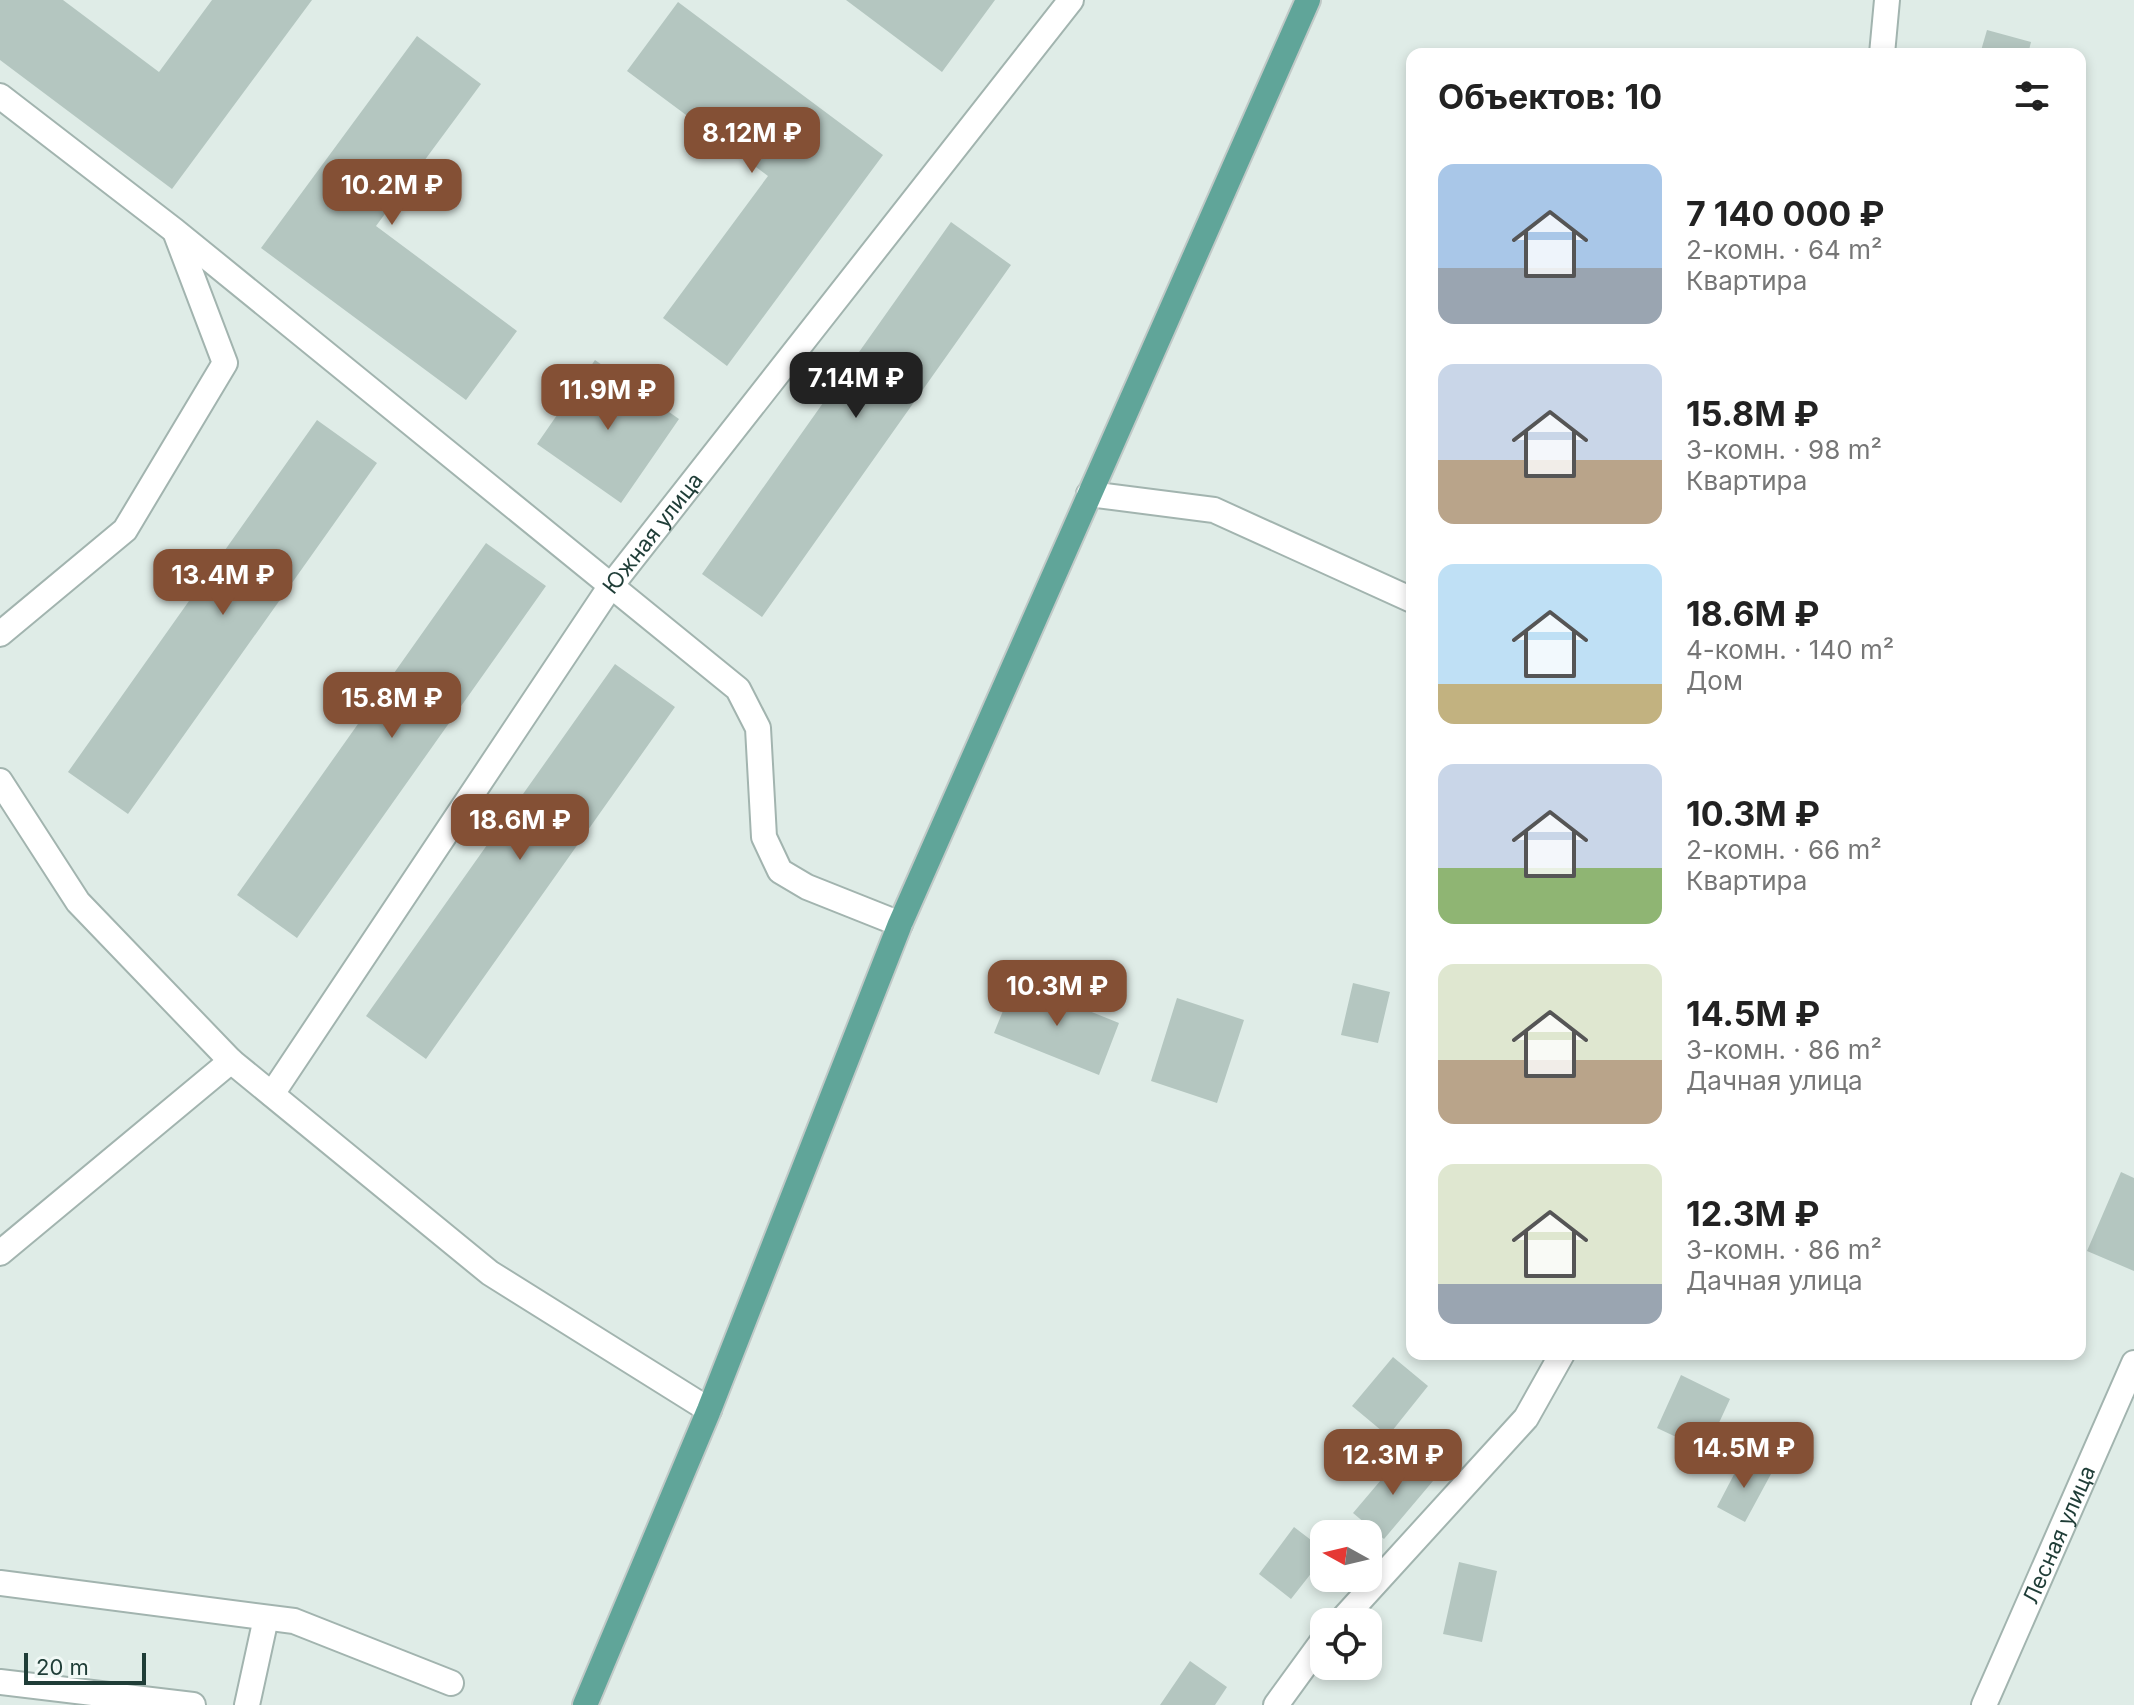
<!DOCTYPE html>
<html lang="ru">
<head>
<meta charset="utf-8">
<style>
	body { margin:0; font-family:Inter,sans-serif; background:#f2f2f2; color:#222; height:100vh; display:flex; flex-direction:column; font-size:30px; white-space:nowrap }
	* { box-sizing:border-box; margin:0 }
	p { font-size:26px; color:#767676 }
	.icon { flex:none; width:44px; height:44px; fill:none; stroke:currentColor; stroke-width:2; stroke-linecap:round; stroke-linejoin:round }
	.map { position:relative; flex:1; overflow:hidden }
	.sheet { position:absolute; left:1406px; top:48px; width:680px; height:1312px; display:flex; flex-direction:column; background:#fff; border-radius:16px; box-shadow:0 4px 12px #0003 }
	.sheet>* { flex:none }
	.needle { width:52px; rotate:278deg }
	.buttons { position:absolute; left:1310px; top:1520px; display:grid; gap:16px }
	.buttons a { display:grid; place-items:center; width:72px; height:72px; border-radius:16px; background:#fff; box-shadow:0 4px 12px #0003; font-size:40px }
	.scale { position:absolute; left:24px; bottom:20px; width:122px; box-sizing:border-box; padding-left:8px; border:4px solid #1f3d37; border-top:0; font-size:22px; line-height:28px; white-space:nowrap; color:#1f3d37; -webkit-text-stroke:6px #f0f8f5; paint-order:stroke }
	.price { position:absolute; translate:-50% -68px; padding:0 18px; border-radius:16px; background:#845035; color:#fff; font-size:26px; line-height:52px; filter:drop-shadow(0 2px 4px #0008) }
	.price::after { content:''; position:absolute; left:50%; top:48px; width:24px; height:18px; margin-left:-12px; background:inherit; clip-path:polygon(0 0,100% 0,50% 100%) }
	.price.on { background:#222; color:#fff }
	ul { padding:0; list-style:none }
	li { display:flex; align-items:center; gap:24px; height:200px; padding:0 32px }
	li span { display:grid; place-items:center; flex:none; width:224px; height:160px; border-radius:16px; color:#555 }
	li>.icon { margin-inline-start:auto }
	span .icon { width:96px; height:96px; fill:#fffc; stroke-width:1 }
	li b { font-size:34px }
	h2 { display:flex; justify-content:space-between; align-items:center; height:96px; padding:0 32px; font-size:34px }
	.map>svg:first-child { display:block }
	.building { fill:#b4c6c0 }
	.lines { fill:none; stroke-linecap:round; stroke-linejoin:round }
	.minor-casing { stroke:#a2b4af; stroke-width:28 }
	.major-casing { stroke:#c0c9c7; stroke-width:28 }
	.minor { stroke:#fff; stroke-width:24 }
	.major { stroke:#60a599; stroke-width:24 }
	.labels { text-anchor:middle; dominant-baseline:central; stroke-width:6; stroke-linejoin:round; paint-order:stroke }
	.street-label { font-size:22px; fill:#1f3d37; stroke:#f0f8f5 }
</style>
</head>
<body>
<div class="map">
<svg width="2134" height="1705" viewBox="0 0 2134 1705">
	<rect width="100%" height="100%" fill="#dfece7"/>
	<!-- building -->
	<path class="building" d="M0,0H63L159,72L212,0H312L172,189L0,60Z
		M846,0H995L942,72Z
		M678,2L883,155L727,366L663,318L768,176L627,71Z
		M1987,30L2031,42L2028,54H1980Z
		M417,36L481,84L376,226L517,331L466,400L261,248Z
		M951,222L1011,265L762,617L702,574Z
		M595,360L679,419L621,503L537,444Z
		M317,420L377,463L128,814L68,772Z
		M486,543L546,586L297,938L237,895Z
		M615,664L675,707L426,1059L366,1016Z
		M1015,981L1119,1023L1099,1075L994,1033Z
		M1353,983L1390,992L1378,1043L1341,1035Z
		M1177,998L1244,1020L1217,1103L1151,1081Z
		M2121,1172L2134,1178V1271L2087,1251Z
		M1393,1357L1428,1386L1388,1436L1352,1406Z
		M1681,1375L1730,1399L1706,1451L1657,1428Z
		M1403,1454L1433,1481L1384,1539L1353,1513Z
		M1742,1459L1771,1474L1745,1522L1717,1507Z
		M1294,1527L1324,1550V1557L1291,1599L1259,1574Z
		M1459,1562L1497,1571L1482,1642L1443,1634Z
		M1190,1661L1227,1687L1215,1705H1160Z"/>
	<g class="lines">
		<!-- minor casing -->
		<g class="minor-casing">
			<g id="minor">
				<path d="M1882,54L1887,0"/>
				<path d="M0,96L175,231L738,689L758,728L764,837L780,871L807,887L900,924"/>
				<path d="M1089,494L1214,510L1412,600"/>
				<path d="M0,634L125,530L225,363L176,234"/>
				<path d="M0,781L78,902L231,1061L490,1273L709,1410"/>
				<path id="s1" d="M272,1094L610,587L1071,0"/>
				<path d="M0,1253L231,1061"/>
				<path d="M0,1583L294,1621L451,1683"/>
				<path d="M1340,1622L1526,1418L1562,1354"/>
				<path d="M0,1682L193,1705"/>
				<path d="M247,1705L266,1618"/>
				<path d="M1276,1705L1324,1639"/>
				<path id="s2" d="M1984,1705L2134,1363"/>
			</g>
		</g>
		<!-- major casing -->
		<g class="major-casing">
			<path id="major" d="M585,1705L709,1410L900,924L1308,0"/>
		</g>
		<!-- minor -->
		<use href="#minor" class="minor"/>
		<!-- major -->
		<use href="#major" class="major"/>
	</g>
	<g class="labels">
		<!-- street labels -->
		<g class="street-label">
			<text stroke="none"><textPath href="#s1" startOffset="678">Южная улица</textPath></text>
			<text stroke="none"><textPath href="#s2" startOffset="186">Лесная улица</textPath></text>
		</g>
	</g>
</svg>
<div class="buttons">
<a><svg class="needle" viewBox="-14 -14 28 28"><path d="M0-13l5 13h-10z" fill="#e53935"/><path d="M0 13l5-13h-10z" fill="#767676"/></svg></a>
<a><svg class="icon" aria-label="locate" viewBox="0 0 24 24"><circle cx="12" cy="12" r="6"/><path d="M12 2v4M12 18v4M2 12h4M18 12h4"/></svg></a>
</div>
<div class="scale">20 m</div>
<b class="price" style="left:752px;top:175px">8.12M ₽</b>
<b class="price" style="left:392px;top:227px">10.2M ₽</b>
<b class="price on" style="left:856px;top:420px">7.14M ₽</b>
<b class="price" style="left:608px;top:432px">11.9M ₽</b>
<b class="price" style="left:223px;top:617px">13.4M ₽</b>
<b class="price" style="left:392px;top:740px">15.8M ₽</b>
<b class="price" style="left:520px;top:862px">18.6M ₽</b>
<b class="price" style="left:1057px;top:1028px">10.3M ₽</b>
<b class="price" style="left:1744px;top:1490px">14.5M ₽</b>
<b class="price" style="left:1393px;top:1497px">12.3M ₽</b>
<section class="sheet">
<h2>Объектов: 10<svg class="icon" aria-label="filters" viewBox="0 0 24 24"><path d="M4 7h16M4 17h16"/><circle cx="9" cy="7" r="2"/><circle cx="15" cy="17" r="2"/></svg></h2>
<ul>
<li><span style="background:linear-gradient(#a9c7e8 65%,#9aa5b1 0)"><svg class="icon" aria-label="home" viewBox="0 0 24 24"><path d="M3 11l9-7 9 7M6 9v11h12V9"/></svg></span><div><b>7 140 000 ₽</b><p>2-комн. · 64 m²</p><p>Квартира</p></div></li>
<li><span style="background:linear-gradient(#c9d6e8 60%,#b9a48a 0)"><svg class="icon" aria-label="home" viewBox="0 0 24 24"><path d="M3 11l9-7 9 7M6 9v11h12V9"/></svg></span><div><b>15.8M ₽</b><p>3-комн. · 98 m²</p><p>Квартира</p></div></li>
<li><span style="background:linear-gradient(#bfe0f5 75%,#c2b280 0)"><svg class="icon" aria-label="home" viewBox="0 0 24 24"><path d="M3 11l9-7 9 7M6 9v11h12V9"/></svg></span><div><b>18.6M ₽</b><p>4-комн. · 140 m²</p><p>Дом</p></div></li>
<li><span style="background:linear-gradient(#c9d6e8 65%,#8fb573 0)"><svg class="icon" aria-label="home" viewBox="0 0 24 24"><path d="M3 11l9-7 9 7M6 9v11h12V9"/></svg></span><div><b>10.3M ₽</b><p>2-комн. · 66 m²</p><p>Квартира</p></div></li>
<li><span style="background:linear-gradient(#dfe7d0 60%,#b9a48a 0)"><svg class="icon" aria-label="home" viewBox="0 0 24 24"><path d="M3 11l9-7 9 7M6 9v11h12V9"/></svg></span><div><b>14.5M ₽</b><p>3-комн. · 86 m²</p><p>Дачная улица</p></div></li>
<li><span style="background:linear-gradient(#dfe7d0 75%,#9aa5b1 0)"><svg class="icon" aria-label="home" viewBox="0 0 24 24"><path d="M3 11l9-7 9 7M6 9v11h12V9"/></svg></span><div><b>12.3M ₽</b><p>3-комн. · 86 m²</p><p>Дачная улица</p></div></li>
</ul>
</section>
</div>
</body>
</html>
